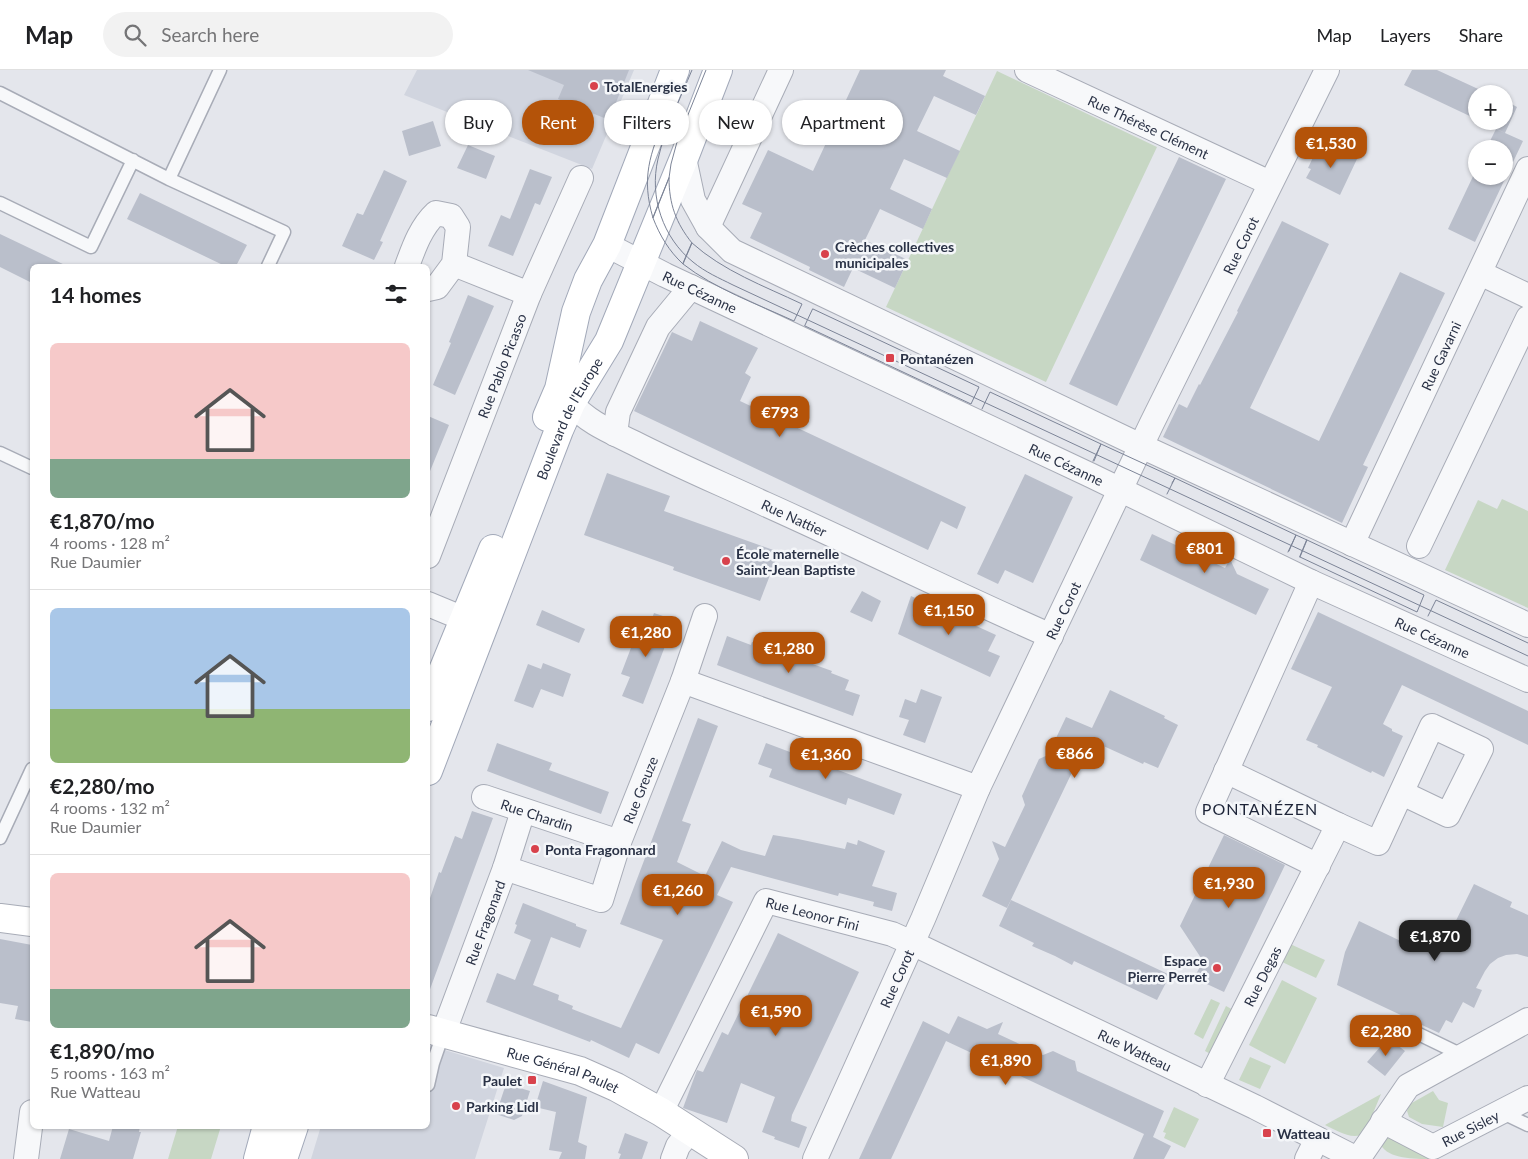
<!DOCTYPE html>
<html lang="en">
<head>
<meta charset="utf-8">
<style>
	body { margin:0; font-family:Lato,sans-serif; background:#f2f2f2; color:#202124; height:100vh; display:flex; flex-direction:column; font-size:19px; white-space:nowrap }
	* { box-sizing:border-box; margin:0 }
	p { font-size:16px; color:#757577 }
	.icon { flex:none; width:28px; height:28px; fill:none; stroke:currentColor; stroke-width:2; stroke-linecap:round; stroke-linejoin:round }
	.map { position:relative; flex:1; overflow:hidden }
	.side { position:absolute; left:30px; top:194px; width:400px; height:865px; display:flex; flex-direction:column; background:#fff; border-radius:8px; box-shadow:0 1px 4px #0004 }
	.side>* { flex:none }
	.hud { position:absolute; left:445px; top:30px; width:475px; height:45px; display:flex; gap:10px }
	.fabs { position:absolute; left:1468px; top:15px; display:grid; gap:10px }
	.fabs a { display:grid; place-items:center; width:45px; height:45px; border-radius:50%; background:#fff; box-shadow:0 1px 4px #0004; font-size:25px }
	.price { position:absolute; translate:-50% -42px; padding:0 11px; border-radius:10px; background:#b45309; color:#fff; font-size:16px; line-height:32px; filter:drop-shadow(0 1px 2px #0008) }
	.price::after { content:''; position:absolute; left:50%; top:30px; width:15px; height:11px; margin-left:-8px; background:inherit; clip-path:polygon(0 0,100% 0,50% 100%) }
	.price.selected { background:#222; color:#fff }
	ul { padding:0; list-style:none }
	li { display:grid; align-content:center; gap:10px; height:265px; padding:0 20px }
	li+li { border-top:1px solid #e0e0e0 }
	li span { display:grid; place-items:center; height:155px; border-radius:8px; color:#555 }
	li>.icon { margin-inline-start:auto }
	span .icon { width:90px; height:90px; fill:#fffc; stroke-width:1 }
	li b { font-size:21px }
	h2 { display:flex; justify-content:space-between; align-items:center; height:60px; padding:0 20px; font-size:21px }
	.chip { padding:0 18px; border-radius:22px; background:#fff; box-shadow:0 1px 4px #0004; font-size:18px; line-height:45px }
	.chip.selected { background:#b45309; color:#fff }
	header { display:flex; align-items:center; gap:30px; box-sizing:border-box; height:70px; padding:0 25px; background:#fff; border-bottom:1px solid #e0e0e0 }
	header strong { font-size:24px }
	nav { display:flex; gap:28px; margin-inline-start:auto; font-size:18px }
	.search { width:350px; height:45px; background:#f2f2f2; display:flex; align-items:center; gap:12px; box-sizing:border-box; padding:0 18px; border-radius:28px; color:#757577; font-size:19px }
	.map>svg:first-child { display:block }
	.built { fill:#d1d5df }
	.green { fill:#c7d7c4 }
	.building { fill:#babfcb }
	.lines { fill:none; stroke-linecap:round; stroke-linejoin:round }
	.lane-casing { stroke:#a8acb7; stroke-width:15 }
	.street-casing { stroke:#a8acb7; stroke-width:26 }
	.secondary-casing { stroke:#a8acb7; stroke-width:30 }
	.primary-casing { stroke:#a2a9b9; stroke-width:30 }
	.lane { stroke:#f7f8fa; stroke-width:12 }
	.street { stroke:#f7f8fa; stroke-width:24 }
	.secondary { stroke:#fff; stroke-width:28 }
	.primary { stroke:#fff; stroke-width:28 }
	.tram { stroke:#7c8497; stroke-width:1 }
	.poi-dot { fill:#d8424c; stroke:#f4f6f9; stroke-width:2 }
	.labels { text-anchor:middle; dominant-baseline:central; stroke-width:5; stroke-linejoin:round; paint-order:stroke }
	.poi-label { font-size:14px; font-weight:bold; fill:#2a3246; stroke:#f4f6f9; text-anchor:start }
	.street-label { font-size:14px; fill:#2a3246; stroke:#f4f6f9 }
	.quarter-label { font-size:16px; letter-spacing:1px; fill:#1c2337; stroke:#f4f6f9 }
</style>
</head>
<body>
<header>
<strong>Map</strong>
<div class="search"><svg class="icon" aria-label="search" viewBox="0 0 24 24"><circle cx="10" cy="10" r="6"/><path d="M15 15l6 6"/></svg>Search here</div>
<nav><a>Map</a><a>Layers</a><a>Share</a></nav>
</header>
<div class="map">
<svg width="1528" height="1089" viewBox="0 0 1528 1089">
	<rect width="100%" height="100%" fill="#e4e6ec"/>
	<!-- built -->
	<path class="built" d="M417,0H634L592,99L404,25Z
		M428,975L504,998L475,1089H311L321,1056H428Z"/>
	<!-- green -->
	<path class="green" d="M997,1L1157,77L1046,312L886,237Z
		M1502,429L1528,441V538L1445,500L1478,430L1497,439Z
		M1288,873L1325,890L1316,908L1280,891Z
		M1282,910L1317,928L1285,994L1249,975Z
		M1211,929L1220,933L1203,969L1194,964Z
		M1226,936L1237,942L1216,987L1205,981Z
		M1250,987L1271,996L1260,1019L1239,1010Z
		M1433,1021L1439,1030L1448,1033L1443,1057L1422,1054L1409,1047L1407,1041L1410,1034Z
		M1381,1024L1369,1053L1361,1065C1349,1069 1336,1060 1325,1055Z
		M1174,1037L1199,1049L1185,1078L1164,1068L1166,1063L1163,1062Z
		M178,1056H221L211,1089H168Z
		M1386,1067H1389L1430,1087L1431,1089C1415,1089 1388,1089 1381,1075Z"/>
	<!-- building -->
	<path class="building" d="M528,0H629L609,50L558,29L564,15Z
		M860,0H946L943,6L985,26L976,45L934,26L917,61L960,81L947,108L904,89L890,119L932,139L923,159L880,139L865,170L908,190L895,218L853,198L844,217L809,200L810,197L750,168L762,143L742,134L768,80L813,101Z
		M1412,0H1437L1489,24H1476V49L1404,15Z
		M1504,30L1517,37L1505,63L1480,51H1504Z
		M433,51L441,76L409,86L402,61Z
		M1496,59L1523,71L1475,172L1448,159L1476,100V106H1504V79H1486Z
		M1324,73L1357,89L1340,125L1306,108L1311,99L1308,98L1316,81L1319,83Z
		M468,75L495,86L486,109L457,98Z
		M1179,87L1226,109L1117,336L1069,314Z
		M530,99L552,107L540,135L535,133L513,186L488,176L501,145L510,149Z
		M384,100L407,111L380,171L383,172L374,190L342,176L357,143L363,145Z
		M140,123L247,175L236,196H225L127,149Z
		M1282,151L1329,174L1250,338L1319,371L1400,202L1445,223L1363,395L1368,397L1342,453L1163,367L1179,334L1187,338L1199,314L1200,315L1238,242L1237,241Z
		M0,164L21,174L67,196H32V213L0,197Z
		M468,225L494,236L455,325L433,315L451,273L449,272Z
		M700,251L758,278L745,303L751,307L740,331L966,437L957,459L941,451L928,480L634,341L672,262L692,271Z
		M428,346L449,355L428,406Z
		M607,403L670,426L664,441L779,482L760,531L673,500L674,497L584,465Z
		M1025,404L1073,427L1033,513L1005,500L998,514L977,504Z
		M1152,464L1225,498L1230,489L1237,504L1269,519L1256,545L1140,490Z
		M862,521L881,531L872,552L850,542Z
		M911,526L996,565L988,581L1000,586L990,607L898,564Z
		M542,540L585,559L579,573L536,555Z
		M1318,542L1528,641V675L1402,615L1383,654L1392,659V661L1403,666L1384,707L1372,701L1371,703L1317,677L1318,675L1306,670L1332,617L1291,599Z
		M654,543L675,550L643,634L622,626L630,607L621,604L634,570L643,573Z
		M727,566L751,575L752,572L832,601L831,603L849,610L845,620L860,625L853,646L717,595Z
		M543,593L571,604L563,627L541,619L533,638L514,631L528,594L541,599Z
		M921,619L942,627L925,673L903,665L909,650L899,647L905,629L916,633Z
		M1110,620L1165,646L1164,648L1178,655L1158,698L1144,692L1143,694L1088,669L1007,838L982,826L999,789L992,771L1005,777L1025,735L1022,726L1039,689L1048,685L1066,647L1092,658Z
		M698,648L718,656L682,751L691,754L677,792L705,806L722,771L741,780L765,786L773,765L798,769L845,779L847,772L857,775L858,770L885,781L872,816L897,823L892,841L873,836L874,832L839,823L838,826L731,797L717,825L733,832L659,984L636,973L629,988L591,970L590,972L486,932L497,903L515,910L531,870L514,863L517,855L515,854L523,833L576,854V856L587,860L580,878L551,867L533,915L559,925L558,930L573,936L572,939L621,958L663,870L620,854Z
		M497,673L552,693L549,700L609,722L601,744L487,701Z
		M766,673L902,724L894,745L848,728L846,735L769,707L772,699L758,694Z
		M472,741L493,748L429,922L428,921V834L439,802L441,803L455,766L462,769Z
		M1224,765L1285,795L1224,922L1194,908L1203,891L1180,856Z
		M1474,814L1512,832L1510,837L1528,845V887L1517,884L1506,885L1498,888L1490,894L1485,901L1476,918L1482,920L1474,938L1463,932L1452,953L1446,950L1439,963L1337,915L1345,882L1359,851L1409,875L1412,867L1441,881Z
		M1011,830L1170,905L1157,930L1074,891L1072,895L1055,886L1032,876L1034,873L999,856Z
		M778,863L859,902L792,1045L791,1051L807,1057L799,1078L774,1069L775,1067L762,1062L775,1027L741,1013L727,1053L683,1038L697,1000L703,1002L722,962L728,965Z
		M0,869L32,875V952L15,949L18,936L0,933Z
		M958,946L987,959L1003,952L998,964L1043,985L1053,981L1070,989L1075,991L1077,1001L1164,1041L1153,1067L1171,1076L1164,1089H1133L1144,1064L946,971L891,1089H859L923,951L949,964Z
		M1388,968L1405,981L1385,1006L1367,992Z
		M543,1011L587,1027L578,1072L587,1076L585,1089H559L562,1082L549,1080L556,1042L535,1037Z
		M506,1014L530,1021L522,1046L514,1050L496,1044Z
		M113,1056H140L139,1062H141L133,1089H60L69,1059L109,1071Z
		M625,1063L648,1072L642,1089H619L621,1084L618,1083Z"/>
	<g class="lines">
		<!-- lane casing -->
		<g class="lane-casing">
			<path id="lane" d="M220,0L169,109L284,162L268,196
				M0,23L169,109
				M0,133L91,177L133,90
				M0,383L32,398
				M0,768L32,699
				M1398,954L1464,986
				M428,1015L433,993L443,964
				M1501,1042L1528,1055"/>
		</g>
		<!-- street casing -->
		<g class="street-casing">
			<g id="street">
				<path id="s1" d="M1027,0L1270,113"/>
				<path d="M684,88L693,130L708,157L732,181L1141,376L1528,555"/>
				<path d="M708,157L781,0"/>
				<path id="s2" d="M607,175L665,205L1090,405L1311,512L1528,610"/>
				<path d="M454,194L529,224"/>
				<path d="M407,196C414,177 421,157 436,143L451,146L458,157L454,194L437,217L428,219"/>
				<path d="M1480,203L1528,226"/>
				<path id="s3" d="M571,333C588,353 612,362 634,373C677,395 722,414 765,434C861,477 955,524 1051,566"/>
				<path d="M615,364L618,342L658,257L691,217"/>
				<path id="s4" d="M1352,474L1528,99"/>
				<path d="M1419,476L1528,248"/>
				<path id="s5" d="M428,486L529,224L581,108"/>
				<path d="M1311,512L1208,742L1318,796"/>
				<path d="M428,534L481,556"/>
				<path d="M683,611L978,718"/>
				<path id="s6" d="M484,727L619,772"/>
				<path d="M1338,755L1378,773L1432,656L1481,679L1448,745L1402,723"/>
				<path id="s7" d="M505,798L601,830L619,772L683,611L705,546"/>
				<path id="s8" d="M443,964L505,798L523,741"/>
				<path id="s9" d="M1207,1015L1338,755L1226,701"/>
				<path id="s10" d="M661,1042L766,831L892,864L912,873L1255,1037L1357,1089"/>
				<path id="s11" d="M1383,1051L1433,1077L1528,1028"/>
				<path d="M26,1089L32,1042"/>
				<path d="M673,1089L678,1076L690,1061"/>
				<path id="s12" d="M815,1089L923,849L978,718L1151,355L1327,0"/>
				<path d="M1307,1089L1317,1069"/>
				<path d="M1358,1089L1408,1016L1528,950"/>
			</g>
		</g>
		<!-- secondary casing -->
		<g class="secondary-casing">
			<g id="secondary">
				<path d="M0,848L32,852"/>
				<path id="s13" d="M428,959L580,1001L616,1017L661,1042L734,1089"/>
			</g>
		</g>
		<!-- primary casing -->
		<g class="primary-casing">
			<g id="primary">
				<path d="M547,347L559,319L576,242L588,210L607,175L675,0"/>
				<path d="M428,637L493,479"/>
				<path id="s14" d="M428,701L559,360L571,333L609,271L684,88L718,0"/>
				<path d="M258,1089L267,1056"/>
				<path d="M283,1089L294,1056"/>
			</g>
		</g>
		<!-- lane -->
		<use href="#lane" class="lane"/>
		<!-- street -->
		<use href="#street" class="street"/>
		<!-- secondary -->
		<use href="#secondary" class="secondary"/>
		<!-- primary -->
		<use href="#primary" class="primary"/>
		<!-- tram -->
		<path class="tram" d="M692,0C680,29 665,59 658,89C649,127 663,168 693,192C705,202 719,208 733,215L1528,586
			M665,47C650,85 641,107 653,148L669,108L671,94L677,72L706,0
			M669,108C669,134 676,153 692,173L683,194C669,181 660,166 653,148Z
			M692,173C723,201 764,216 802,234L794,251C757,234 715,219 683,194Z
			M813,239L979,317L971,334L805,256Z
			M982,339L990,322L1101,374L1094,391
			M1093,391L1101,374L1175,408L1167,424
			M1172,413L1175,408L1296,465L1289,481
			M1307,470L1424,525L1417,542L1300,487Z
			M1288,482L1296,465L1307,470L1300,487
			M1428,546L1436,530L1528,573"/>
	</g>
	<!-- markers -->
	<g class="poi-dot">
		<circle cx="594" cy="16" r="5"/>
		<circle cx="825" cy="184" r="5"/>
		<rect x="885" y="283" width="10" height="10" rx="2.5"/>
		<circle cx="726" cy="491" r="5"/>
		<circle cx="535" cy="779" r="5"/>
		<circle cx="1217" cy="898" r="5"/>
		<rect x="527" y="1005" width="10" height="10" rx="2.5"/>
		<circle cx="456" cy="1036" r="5"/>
		<rect x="1262" y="1058" width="10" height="10" rx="2.5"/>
	</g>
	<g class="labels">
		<!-- poi labels -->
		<g class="poi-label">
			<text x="604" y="16">TotalEnergies</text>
			<text x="835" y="176">Crèches collectives<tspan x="835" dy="16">municipales</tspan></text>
			<text x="900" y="288">Pontanézen</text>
			<text x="736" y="483">École maternelle<tspan x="736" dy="16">Saint-Jean Baptiste</tspan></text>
			<text x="545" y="779">Ponta Fragonnard</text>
			<text x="1207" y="890" text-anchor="end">Espace<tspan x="1207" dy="16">Pierre Perret</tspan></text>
			<text x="522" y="1010" text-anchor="end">Paulet</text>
			<text x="466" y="1036">Parking Lidl</text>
			<text x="1277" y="1063">Watteau</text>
		</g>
		<!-- street labels -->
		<g class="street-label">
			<text stroke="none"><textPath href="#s1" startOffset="134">Rue Thérèse Clément</textPath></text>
			<text stroke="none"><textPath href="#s12" startOffset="1008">Rue Corot</textPath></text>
			<text stroke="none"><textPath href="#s2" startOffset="104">Rue Cézanne</textPath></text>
			<text stroke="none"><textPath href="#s4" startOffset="208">Rue Gavarni</textPath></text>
			<text stroke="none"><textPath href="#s5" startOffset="204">Rue Pablo Picasso</textPath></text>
			<text stroke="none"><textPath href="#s14" startOffset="380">Boulevard de l'Europe</textPath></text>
			<text stroke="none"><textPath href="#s2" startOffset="509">Rue Cézanne</textPath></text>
			<text stroke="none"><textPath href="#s3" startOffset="252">Rue Nattier</textPath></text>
			<text stroke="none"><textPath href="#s12" startOffset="602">Rue Corot</textPath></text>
			<text stroke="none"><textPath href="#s2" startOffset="914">Rue Cézanne</textPath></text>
			<text stroke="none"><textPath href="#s7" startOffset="218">Rue Greuze</textPath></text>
			<text stroke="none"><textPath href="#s6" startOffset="56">Rue Chardin</textPath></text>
			<text stroke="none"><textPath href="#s10" startOffset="284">Rue Leonor Fini</textPath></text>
			<text stroke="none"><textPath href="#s8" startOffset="119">Rue Fragonard</textPath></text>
			<text stroke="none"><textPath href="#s9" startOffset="122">Rue Degas</textPath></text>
			<text stroke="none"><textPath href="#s12" startOffset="198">Rue Corot</textPath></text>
			<text stroke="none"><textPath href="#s10" startOffset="635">Rue Watteau</textPath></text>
			<text stroke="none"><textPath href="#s13" startOffset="141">Rue Général Paulet</textPath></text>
			<text stroke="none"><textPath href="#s11" startOffset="98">Rue Sisley</textPath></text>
		</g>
		<!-- quarter labels -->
		<g class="quarter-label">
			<text x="1260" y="738">PONTANÉZEN</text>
		</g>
	</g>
</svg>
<div class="fabs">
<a>+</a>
<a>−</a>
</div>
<b class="price" style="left:1331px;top:99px">€1,530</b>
<b class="price" style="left:780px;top:368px">€793</b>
<b class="price" style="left:1205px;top:504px">€801</b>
<b class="price" style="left:949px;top:566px">€1,150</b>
<b class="price" style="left:646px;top:588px">€1,280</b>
<b class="price" style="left:789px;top:604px">€1,280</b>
<b class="price" style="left:1075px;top:709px">€866</b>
<b class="price" style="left:826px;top:710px">€1,360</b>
<b class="price" style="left:1229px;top:839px">€1,930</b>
<b class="price" style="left:678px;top:846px">€1,260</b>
<b class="price selected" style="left:1435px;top:892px">€1,870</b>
<b class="price" style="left:776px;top:967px">€1,590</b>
<b class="price" style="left:1386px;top:987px">€2,280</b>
<b class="price" style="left:1006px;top:1016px">€1,890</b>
<div class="hud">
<a class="chip">Buy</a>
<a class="chip selected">Rent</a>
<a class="chip">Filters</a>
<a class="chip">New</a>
<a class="chip">Apartment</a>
</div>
<section class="side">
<h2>14 homes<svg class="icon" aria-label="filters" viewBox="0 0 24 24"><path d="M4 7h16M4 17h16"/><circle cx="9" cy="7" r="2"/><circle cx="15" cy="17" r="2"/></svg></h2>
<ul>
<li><span style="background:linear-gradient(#f6c9c9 75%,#7fa58c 0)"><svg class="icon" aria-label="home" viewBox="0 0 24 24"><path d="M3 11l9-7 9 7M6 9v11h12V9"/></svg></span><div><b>€1,870/mo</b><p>4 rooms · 128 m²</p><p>Rue Daumier</p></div></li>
<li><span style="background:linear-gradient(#a9c7e8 65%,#8fb573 0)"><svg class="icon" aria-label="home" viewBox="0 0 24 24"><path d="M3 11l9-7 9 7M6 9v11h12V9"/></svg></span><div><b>€2,280/mo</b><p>4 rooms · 132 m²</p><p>Rue Daumier</p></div></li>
<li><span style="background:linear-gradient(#f6c9c9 75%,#7fa58c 0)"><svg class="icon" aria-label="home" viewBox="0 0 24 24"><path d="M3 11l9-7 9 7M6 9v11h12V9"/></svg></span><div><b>€1,890/mo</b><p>5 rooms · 163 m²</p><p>Rue Watteau</p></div></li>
</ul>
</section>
</div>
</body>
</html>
